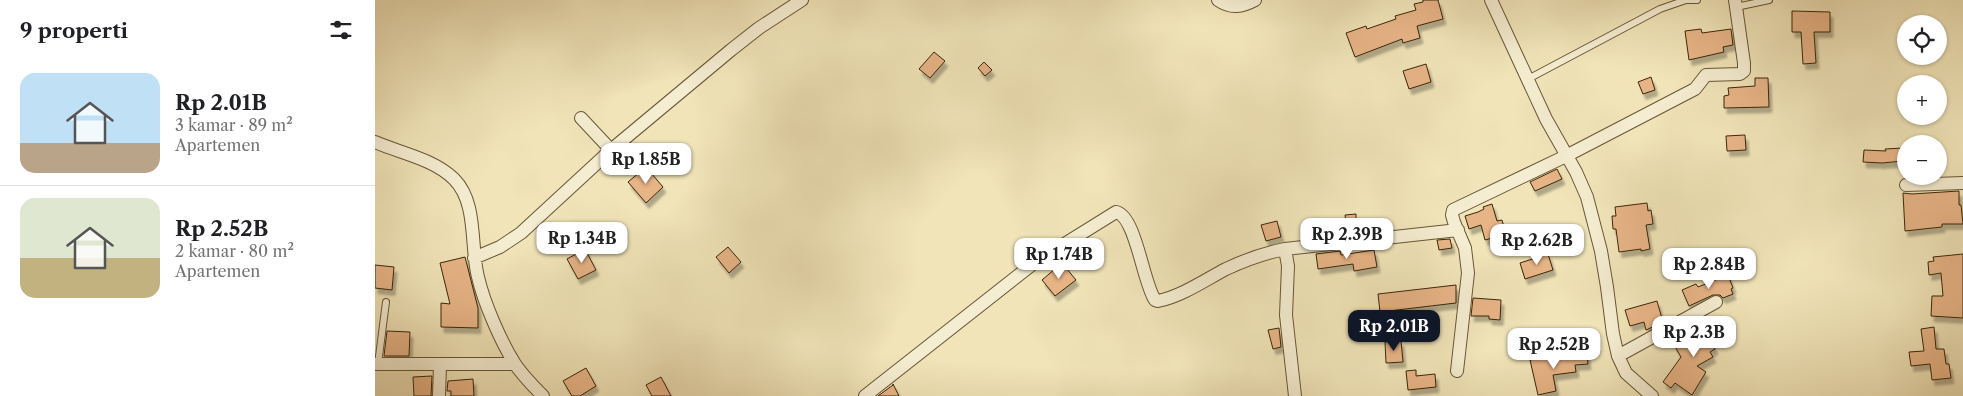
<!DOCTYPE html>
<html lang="id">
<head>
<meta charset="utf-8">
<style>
	body { margin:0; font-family:"Libre Caslon Text",serif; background:#f6f6f6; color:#202124; height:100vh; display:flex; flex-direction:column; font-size:19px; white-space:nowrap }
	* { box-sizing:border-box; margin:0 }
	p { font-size:16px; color:#757577 }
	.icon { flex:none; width:28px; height:28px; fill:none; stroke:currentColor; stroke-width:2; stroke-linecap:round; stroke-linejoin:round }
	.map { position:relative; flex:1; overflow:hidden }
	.panel { display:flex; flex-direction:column; background:#fff; width:375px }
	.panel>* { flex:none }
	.tools { position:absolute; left:1522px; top:15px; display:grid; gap:10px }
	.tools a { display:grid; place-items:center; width:50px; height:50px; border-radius:50%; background:#fff; box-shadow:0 1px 4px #0004; font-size:25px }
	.price { position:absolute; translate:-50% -42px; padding:0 11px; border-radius:10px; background:#fff; color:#222; font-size:16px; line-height:32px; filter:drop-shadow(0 1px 2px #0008) }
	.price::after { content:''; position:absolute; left:50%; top:30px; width:15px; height:11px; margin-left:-8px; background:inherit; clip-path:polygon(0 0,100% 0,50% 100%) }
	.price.current { background:#111827; color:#fff }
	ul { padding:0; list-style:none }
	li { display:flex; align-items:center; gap:15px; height:125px; padding:0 20px }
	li+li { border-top:1px solid #e0e0e0 }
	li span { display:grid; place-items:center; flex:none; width:140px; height:100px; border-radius:15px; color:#555 }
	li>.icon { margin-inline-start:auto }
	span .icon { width:60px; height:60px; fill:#fffc; stroke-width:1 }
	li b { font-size:21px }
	h2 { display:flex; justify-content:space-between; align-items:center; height:60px; padding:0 20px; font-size:21px }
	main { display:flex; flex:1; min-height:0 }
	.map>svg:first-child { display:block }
	.building { fill:#e7b486; stroke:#39260b; filter:url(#shadow) }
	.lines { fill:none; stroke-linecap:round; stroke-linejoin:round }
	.service-casing { stroke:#675636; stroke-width:8 }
	.minor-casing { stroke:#675636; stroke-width:14 }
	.service { stroke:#f5edd1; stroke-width:6 }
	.minor { stroke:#f5edd1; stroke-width:12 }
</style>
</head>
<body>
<main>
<section class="panel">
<h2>9 properti<svg class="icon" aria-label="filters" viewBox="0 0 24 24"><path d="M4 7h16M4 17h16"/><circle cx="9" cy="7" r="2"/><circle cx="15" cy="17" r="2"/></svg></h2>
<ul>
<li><span style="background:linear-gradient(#bfe0f5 70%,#b9a48a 0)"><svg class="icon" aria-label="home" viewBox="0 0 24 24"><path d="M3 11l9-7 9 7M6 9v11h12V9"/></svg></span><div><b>Rp 2.01B</b><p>3 kamar · 89 m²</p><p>Apartemen</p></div></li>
<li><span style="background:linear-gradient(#dfe7d0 60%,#c2b280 0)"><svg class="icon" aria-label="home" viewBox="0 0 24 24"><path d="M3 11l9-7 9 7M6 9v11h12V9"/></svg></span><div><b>Rp 2.52B</b><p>2 kamar · 80 m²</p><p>Apartemen</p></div></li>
</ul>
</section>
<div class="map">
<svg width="1588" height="396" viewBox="0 0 1588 396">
	<defs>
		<filter id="shadow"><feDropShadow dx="3" dy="5.5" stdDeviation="1" flood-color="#0004"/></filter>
	</defs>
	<rect width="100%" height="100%" fill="#f0e4b8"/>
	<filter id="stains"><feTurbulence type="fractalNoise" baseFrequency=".004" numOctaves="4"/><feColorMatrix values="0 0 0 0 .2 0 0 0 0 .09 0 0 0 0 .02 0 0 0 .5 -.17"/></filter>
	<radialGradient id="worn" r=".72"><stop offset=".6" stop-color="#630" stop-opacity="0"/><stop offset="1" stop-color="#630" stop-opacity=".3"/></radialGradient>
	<!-- building -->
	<path class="building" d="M1048,0H1063L1068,19L1042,26L1045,38L1028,43L1027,39L980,57L971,33L991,26L992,29L1021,19L1020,16L1041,10L1039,4L1048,2Z
		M1417,11L1455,12V32H1439L1441,63L1428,64L1426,32H1417Z
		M1326,29L1327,33L1356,29L1358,45L1348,47L1349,52L1314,60L1310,31Z
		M559,52L570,61L555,78L544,69Z
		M609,62L617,70L610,76L603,68Z
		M1051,64L1056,82L1034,89L1028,71Z
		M1276,77L1280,90L1268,94L1263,82Z
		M1380,78H1393L1394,107L1349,108V96L1354,95L1353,88L1380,86Z
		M1370,135L1371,150L1352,151L1351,136Z
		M1528,148V161L1507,163L1488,162L1489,150L1511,151L1510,149Z
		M271,167L288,187L271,203L253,182Z
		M1182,169L1187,179L1160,191L1155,182Z
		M1584,191V205H1586L1588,224H1567V227L1530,231L1528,193L1537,194Z
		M1272,203L1273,211L1276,210L1278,224L1271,225L1275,249L1266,251V249L1244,252L1241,229H1238L1237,216H1241L1240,207Z
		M1117,204L1122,221L1127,220L1131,234L1110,240L1106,225L1094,229L1090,216L1103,212L1109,209L1108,207Z
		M981,214V222L971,223L970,215Z
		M902,221L906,237L891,241L886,225Z
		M1075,239L1077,248L1064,250L1062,240Z
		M353,247L366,262L354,273L341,257Z
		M210,249L221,270L203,279L192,259Z
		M999,250L1002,267L979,271L978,264L943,269L941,254L965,251L966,255Z
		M1173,254L1178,270L1150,279L1145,263Z
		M1588,254V318L1556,316L1557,296H1568L1566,273L1554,275L1553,262L1559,261L1558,257Z
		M90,257L103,308V328L66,327V303L75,304L65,263Z
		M687,263L701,280L680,296L667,280Z
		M0,265L19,267L17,290L0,288Z
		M1353,275L1358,288L1356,289L1358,294L1348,298L1345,295H1338L1314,306L1307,290L1321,284L1323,287Z
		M1081,285V303L1005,312L1003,294Z
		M1098,298L1126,300L1125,320L1114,319V316H1096Z
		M1282,301L1288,322L1271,330L1269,322L1255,326L1250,310Z
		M1341,319L1350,334L1336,341L1340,349L1335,352L1338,357L1322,366L1331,372L1317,395L1300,383L1296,388L1288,382L1306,357L1299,345L1332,328L1330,325Z
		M1559,327L1561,349H1569L1571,364H1574L1576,378L1557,380L1555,364L1536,366L1534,352L1549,351L1546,329Z
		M904,328L906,347L898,349L893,330Z
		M12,331L35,332L34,356H9Z
		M1026,341L1028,362L1011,363L1010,342Z
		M1212,354L1213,364L1200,365L1201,372L1178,375L1181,391L1163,395L1155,360L1173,356L1174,358Z
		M211,368L221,386L205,396H197L188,381Z
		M1041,370V376L1060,374L1061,387L1033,390L1031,371Z
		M57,376L56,396H39L38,377Z
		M286,377L296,396H277L271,385Z
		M98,379L99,396H76V391H72L73,381Z
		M518,384L524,396H503L518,385Z"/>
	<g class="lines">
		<!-- service casing -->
		<g class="service-casing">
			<path id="service" d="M1361,7L1394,0
				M1153,79L1285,9L1311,0H1322
				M3,364L11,302"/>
		</g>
		<!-- minor casing -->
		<g class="minor-casing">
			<path id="minor" d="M843,0C856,9 867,7 880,0
				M1116,0L1171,119L1201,172L1212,197L1226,251L1232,287L1238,334L1243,356L1251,373L1277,396
				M206,118L236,150
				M0,142C25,153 59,159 79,179C103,203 95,246 103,277C109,303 126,342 140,364C148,376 158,386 168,396
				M1531,185L1588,183
				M910,249L913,266L911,315L920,396
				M99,258L125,247L146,233L236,150L356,50L384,28L427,0
				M1243,356L1341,302
				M0,364H140
				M1082,371L1093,273L1090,248L1079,222L1077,215L1078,210L1191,156L1320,89L1331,75L1365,74L1369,71V63L1360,0
				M64,396L65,365
				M490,396L659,263L741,212C761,216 768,283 780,300L783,301C807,296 830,280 851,269C870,260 890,253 910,249L1083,230"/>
		</g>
		<!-- service -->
		<use href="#service" class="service"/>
		<!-- minor -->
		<use href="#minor" class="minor"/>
	</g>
	<rect width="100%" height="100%" filter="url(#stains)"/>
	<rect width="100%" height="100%" fill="url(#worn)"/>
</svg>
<div class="tools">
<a><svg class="icon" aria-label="locate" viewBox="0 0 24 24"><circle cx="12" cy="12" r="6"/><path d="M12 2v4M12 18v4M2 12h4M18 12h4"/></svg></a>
<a>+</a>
<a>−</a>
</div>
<b class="price" style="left:271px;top:185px">Rp 1.85B</b>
<b class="price" style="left:972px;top:260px">Rp 2.39B</b>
<b class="price" style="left:207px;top:264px">Rp 1.34B</b>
<b class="price" style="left:1162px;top:266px">Rp 2.62B</b>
<b class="price" style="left:684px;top:280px">Rp 1.74B</b>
<b class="price" style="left:1334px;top:290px">Rp 2.84B</b>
<b class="price current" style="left:1019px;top:352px">Rp 2.01B</b>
<b class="price" style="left:1319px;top:358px">Rp 2.3B</b>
<b class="price" style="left:1179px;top:370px">Rp 2.52B</b>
</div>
</main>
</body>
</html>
